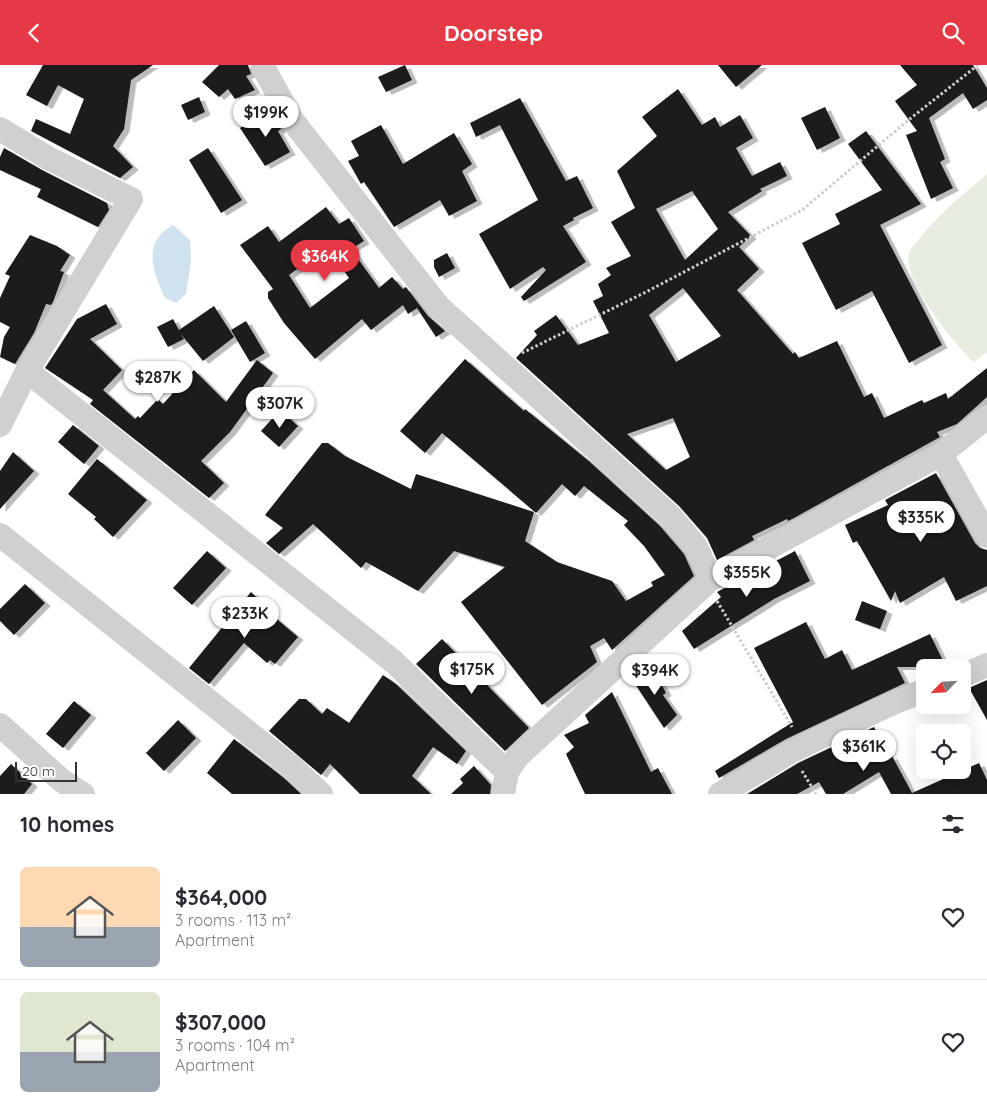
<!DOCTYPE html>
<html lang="en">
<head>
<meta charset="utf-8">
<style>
	body { margin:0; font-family:Quicksand,sans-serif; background:#f7f7f7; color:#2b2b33; height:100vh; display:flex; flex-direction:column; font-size:19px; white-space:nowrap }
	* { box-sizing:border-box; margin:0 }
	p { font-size:16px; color:#7c7c81 }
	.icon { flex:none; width:28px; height:28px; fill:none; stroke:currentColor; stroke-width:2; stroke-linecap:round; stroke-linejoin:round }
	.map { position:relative; height:729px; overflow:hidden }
	.side { display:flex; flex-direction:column; background:#fff; flex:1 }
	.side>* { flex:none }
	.needle { width:32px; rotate:245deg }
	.tools { position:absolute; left:916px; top:594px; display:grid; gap:10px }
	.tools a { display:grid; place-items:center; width:55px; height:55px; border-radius:8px; background:#fff; box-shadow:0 5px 20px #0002; font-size:25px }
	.scale { position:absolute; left:15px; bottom:12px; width:62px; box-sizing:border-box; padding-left:5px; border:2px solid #333; border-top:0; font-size:14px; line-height:18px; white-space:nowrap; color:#333; -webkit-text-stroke:4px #fff; paint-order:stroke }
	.price { position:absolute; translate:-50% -42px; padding:0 11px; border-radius:18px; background:#fff; color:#222; font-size:16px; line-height:32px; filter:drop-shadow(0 1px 2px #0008) }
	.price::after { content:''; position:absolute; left:50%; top:30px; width:15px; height:11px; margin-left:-8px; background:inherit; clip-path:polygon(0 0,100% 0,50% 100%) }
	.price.current { background:#e63946; color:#fff }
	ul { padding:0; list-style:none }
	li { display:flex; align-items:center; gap:15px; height:125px; padding:0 20px }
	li+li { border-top:1px solid #e1e1e2 }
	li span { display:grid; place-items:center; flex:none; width:140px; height:100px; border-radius:8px; color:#555 }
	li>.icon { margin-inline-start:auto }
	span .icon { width:60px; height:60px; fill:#fffc; stroke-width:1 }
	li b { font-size:21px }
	h2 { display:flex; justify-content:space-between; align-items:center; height:60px; padding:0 20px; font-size:21px }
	header { display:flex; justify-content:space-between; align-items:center; height:65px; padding:0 20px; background:#e63946; color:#fff; font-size:22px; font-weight:700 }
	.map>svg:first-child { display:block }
	.green { fill:#e6ecdf }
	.water { fill:#cfe2ee }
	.building { fill:#1a1a1a; fill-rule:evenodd; filter:url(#shadow) }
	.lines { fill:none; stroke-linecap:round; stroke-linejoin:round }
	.path { stroke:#cdcdcd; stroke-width:3; stroke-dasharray:2.5 2.5; stroke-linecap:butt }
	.minor { stroke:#d0d0d0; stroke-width:24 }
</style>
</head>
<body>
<header><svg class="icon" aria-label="back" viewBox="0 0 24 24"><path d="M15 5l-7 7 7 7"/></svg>Doorstep<svg class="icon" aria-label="search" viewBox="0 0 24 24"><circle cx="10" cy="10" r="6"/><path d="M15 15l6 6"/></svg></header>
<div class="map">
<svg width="987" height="729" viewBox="0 0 987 729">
	<defs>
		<filter id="shadow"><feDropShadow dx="5.5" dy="3" stdDeviation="0" flood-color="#0004"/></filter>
	</defs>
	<rect width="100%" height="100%" fill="#fff"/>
	<!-- green -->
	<path class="green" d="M987,109V287L974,297C955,280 901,213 909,188C911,182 917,177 920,173C940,148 963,129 987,109Z"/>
	<!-- water -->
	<path class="water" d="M173,160L190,175L191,195L186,229L176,238L165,233C153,207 141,177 173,160Z"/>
	<!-- building -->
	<path class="building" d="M43,0H153L131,15L124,64L113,81L133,102L120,113L31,66L36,54L70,69L84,34L58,20L47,41L26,30Z
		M219,0H248L251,9L246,11L255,25L235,34L228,24L219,32L202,17Z
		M405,0L412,15L386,27L378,12Z
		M718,0H762L736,22Z
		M900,0H973L987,23V35L973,44L963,28L929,53L945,94L940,97L953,123L931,134L906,70L917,66L895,36L917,20Z
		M678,24L702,60L715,52L720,62L740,50L753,73L736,83L752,111L780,97L787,111L760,124L762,126L728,147L751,171L739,182L759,204L737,225L793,289L795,287L799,293L837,276L864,332L872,328L884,353L922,335L924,338L946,328L948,334L987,303V332L957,359L937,367L940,372L794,453L788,456L787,454L752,471L754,475L717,495L707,473L679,441L516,293L537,270L534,266L556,250L578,280L609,268L593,236L603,231L598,219L611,210L606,203L631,191L611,157L635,143L617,106L657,71L642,52ZM692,126L718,164L685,195L656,144ZM683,223L721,271L676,297L649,250ZM673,353L690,392L666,405L627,369Z
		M199,32L205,47L188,55L181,40Z
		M520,33L566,116L577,111L593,143L573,153L574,155L563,161L586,197L524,236L521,232L546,205L543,202L510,224L479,169L538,135L500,60L476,72L470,58Z
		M825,42L840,73L817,85L801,53Z
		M268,45L281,64L278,66L290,87L265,101L240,63Z
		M381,60L403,99L454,68L472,99L462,106L477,136L449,151L440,135L394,162L364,117L361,119L348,96L359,91L351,76Z
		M866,66L921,139L880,160L942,280L909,298L872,226L836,245L802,178L840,159L835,149L882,125L848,79Z
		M4,83L42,105L107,138L109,145L98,162L37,132L41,124L0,105V92Z
		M208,83L242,135L221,148L189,95Z
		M326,142L339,159L349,153L364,176L351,184L379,223L392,212L403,224L406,222L428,251L445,266L436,272L417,243L408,249L403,240L371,265L362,254L315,294L284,258L268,233V227L273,224L240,180L268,161L279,177ZM327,182L349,213L310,243L289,210Z
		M30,170L57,181L70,190L60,206L64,207L53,237L51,240L46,239L34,268L15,299L0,292L4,272L10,262L0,257V233L10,211L5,209Z
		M447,188L455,203L439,212L434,202V195Z
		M106,239L117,259L90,274L122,305L103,325L135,354L138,351L140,353L158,334L163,339L194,305L226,337L257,295L273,308L230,367L201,396L224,418L209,433L90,339L93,335L45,303L77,254Z
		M214,241L234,272L203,296L180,268L184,274L168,282L157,262L173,254L179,265Z
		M246,256L265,288L250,297L231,265Z
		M465,294L524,346L525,344L590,397L660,461L684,489L694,511L612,585L604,573L590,581L597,597L542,640L461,537L505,502L454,486L418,526L366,497L361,503L313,459L279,489L266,478L283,463L265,450L322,378H328L345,391L411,424L416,409L534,447L525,476L557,497L612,516L626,536L653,521L651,517L665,510L644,481L624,460L628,456L584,421L575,431L562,419L536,448L442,368L425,388L400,366Z
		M280,345L298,361L279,382L261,366Z
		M73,360L99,381L84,399L58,377Z
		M13,387L34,406L0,444V406Z
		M97,394L147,435L113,472L94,454L96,452L68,429Z
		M936,408L975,478L980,483L987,485V521L956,536L944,512L900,538L895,526L891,536L857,476L853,478L845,460L888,440L885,435Z
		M207,486L226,503L192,540L173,523Z
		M795,486L810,516L774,534L694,584L682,566L721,532L717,527Z
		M25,519L45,538L14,570L0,556V544Z
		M251,527L268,543L266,545L298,572L275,599L270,595L267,598L244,578L209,619L189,603Z
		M862,536L887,546L880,564L855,555Z
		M806,557L825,594L842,585L852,605L930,569L946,602H897L905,618L786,674L719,713L715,706L793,657L754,583Z
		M442,574L529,663L505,686L416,599Z
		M644,603L646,607L653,603L666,628L663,630L677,650L664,663L633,616Z
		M383,610L396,619L466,686L457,699L433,682L412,711L431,729H360L330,699L321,710L269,666L299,634H306L322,649L327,643L349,658Z
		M987,615V655L969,623Z
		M612,627L651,707L658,703L672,729H585L566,689L574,682L564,670L589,658L585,650Z
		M74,636L91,650L63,683L46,669Z
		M178,655L196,673L164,706L146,688Z
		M874,662L889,692L892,691L912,728L979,698L987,715V729H891L879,707L843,729H826L819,717L797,729H747L798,698Z
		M234,674L284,713L301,729H232L207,708Z
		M11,699L32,719L24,729H0V711Z
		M474,701L491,720L490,729H451L463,718L460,714Z"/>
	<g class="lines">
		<!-- path -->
		<path class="path" d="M522,288L644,228L802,145L911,53L978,0
			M717,536L792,662
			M802,706L816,729"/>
		<!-- minor -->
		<path class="minor" d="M262,0L292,55L439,242L670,451L696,482L711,514
			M0,64L48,93L131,134L27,306L0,360
			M27,306L394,597L507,707L503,729
			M941,389L987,471
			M0,470L293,703L321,729
			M962,611L987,600
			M0,660L61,715L83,729
			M507,707L518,691L711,514L941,389L987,352
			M720,729L792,686L891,639L925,625"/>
	</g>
</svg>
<div class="tools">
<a><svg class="needle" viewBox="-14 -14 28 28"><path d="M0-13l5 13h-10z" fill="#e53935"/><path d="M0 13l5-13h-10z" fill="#7c7c81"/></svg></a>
<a><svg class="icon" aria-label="locate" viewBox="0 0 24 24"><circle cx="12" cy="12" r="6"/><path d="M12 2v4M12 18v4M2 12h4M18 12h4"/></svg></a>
</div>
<div class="scale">20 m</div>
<b class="price" style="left:266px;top:73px">$199K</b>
<b class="price current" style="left:325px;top:217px">$364K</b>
<b class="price" style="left:158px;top:338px">$287K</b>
<b class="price" style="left:280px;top:364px">$307K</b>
<b class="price" style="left:921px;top:478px">$335K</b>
<b class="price" style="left:747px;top:533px">$355K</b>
<b class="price" style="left:245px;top:574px">$233K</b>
<b class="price" style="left:472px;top:630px">$175K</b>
<b class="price" style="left:655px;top:631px">$394K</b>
<b class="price" style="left:864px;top:707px">$361K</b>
</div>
<section class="side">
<h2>10 homes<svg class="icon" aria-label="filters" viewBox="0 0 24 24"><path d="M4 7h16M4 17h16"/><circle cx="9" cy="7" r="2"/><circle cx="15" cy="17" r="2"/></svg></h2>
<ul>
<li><span style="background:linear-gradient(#ffd9b3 60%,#9aa5b1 0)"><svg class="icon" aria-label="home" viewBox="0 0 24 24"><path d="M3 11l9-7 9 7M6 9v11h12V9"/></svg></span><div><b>$364,000</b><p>3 rooms · 113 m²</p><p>Apartment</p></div><svg class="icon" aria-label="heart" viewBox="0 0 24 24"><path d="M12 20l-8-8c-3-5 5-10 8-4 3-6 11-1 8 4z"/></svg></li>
<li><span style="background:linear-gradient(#dfe7d0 60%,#9aa5b1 0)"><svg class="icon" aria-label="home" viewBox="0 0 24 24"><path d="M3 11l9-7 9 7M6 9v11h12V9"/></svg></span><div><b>$307,000</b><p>3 rooms · 104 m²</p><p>Apartment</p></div><svg class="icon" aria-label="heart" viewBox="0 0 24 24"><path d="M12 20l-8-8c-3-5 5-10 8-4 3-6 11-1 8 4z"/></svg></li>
</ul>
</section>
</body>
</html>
